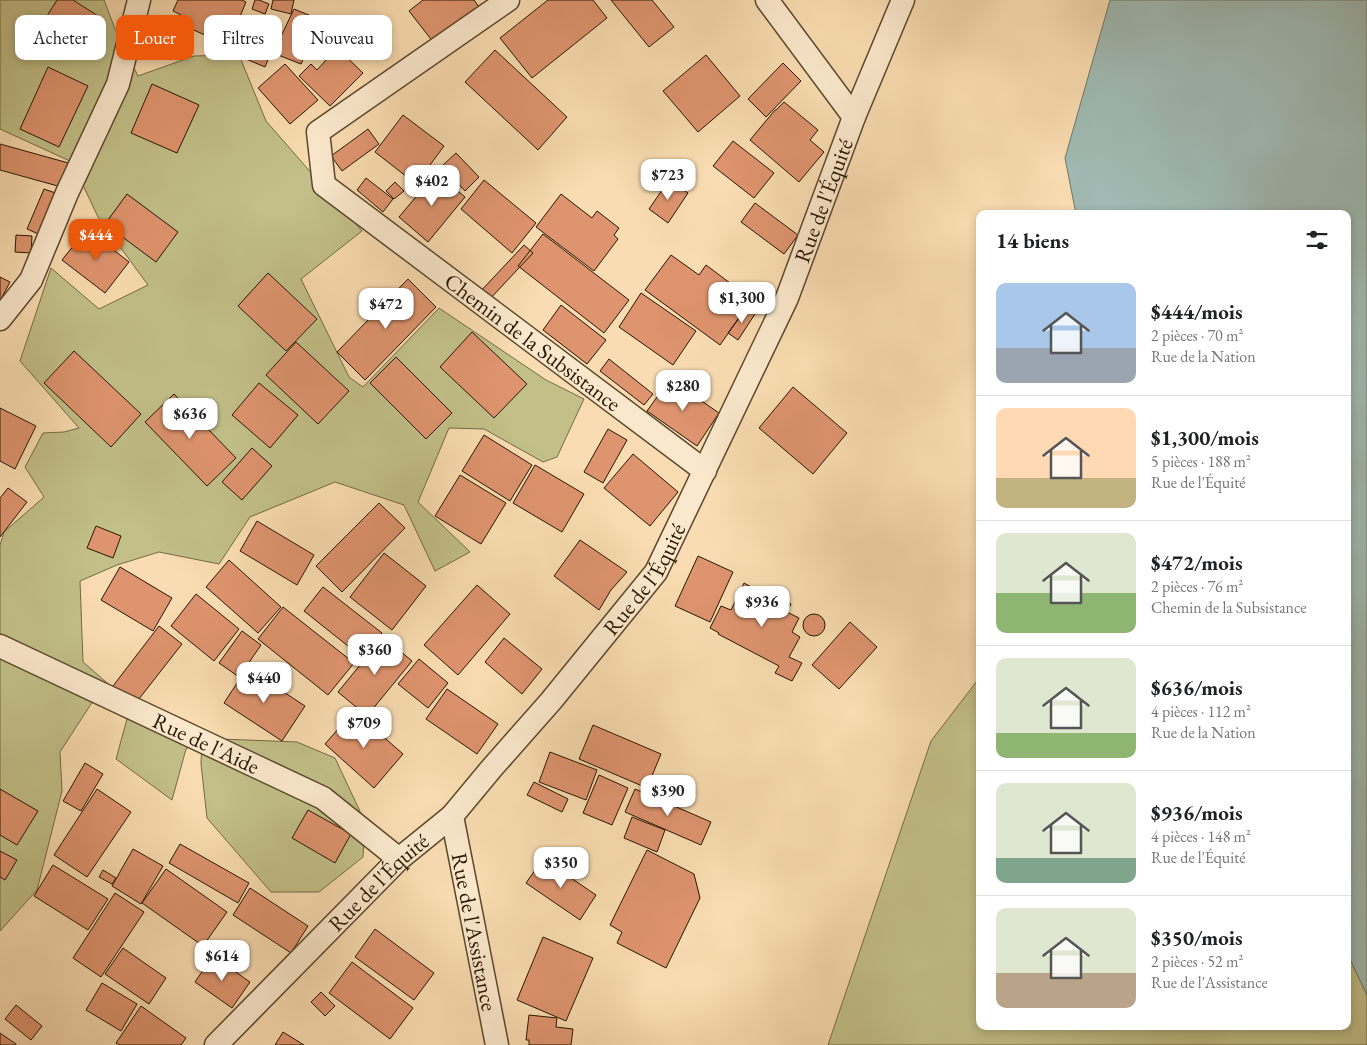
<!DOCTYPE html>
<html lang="fr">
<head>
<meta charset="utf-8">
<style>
	body { margin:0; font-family:"EB Garamond",serif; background:#f6f6f6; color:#202124; height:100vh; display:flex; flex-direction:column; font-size:19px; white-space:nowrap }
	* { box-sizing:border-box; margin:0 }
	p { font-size:16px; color:#757577 }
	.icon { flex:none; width:28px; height:28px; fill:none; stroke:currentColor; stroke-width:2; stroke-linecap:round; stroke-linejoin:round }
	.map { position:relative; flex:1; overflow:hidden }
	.details { position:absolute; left:976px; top:210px; width:375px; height:820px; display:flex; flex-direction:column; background:#fff; border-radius:10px; box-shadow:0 2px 8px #0003 }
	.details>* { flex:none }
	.banner { position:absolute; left:15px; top:15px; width:475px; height:45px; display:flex; gap:10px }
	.price { position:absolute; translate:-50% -42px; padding:0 11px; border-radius:10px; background:#fff; color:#222; font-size:16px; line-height:32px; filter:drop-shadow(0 1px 2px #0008) }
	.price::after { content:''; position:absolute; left:50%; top:30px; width:15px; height:11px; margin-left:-8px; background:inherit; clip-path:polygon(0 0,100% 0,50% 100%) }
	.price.selected { background:#ea580c; color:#fff }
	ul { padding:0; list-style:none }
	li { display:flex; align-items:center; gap:15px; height:125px; padding:0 20px }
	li+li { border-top:1px solid #e0e0e0 }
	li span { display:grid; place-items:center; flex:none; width:140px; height:100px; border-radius:10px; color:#555 }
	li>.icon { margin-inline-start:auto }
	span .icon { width:60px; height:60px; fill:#fffc; stroke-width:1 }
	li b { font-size:21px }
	h2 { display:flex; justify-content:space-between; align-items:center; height:60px; padding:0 20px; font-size:21px }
	.pill { padding:0 18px; border-radius:10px; background:#fff; box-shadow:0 2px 8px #0003; font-size:18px; line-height:45px }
	.pill.selected { background:#ea580c; color:#fff }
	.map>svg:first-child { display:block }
	.green { fill:#c2bf88; stroke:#746a44 }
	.water { fill:#a0bab3; stroke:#70786b }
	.building { fill:#de946e; stroke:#271600 }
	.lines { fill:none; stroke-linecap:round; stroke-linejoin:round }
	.street-casing { stroke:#5c482c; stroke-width:25 }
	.street { stroke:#fbe8cc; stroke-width:22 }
	.labels { text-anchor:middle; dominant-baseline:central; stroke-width:4; stroke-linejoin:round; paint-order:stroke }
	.street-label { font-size:22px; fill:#271600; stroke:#fbe8cc }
</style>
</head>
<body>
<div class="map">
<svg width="1367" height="1045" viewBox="0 0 1367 1045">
	<rect width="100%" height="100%" fill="#f9dcb1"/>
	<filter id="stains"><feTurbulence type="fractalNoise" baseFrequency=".004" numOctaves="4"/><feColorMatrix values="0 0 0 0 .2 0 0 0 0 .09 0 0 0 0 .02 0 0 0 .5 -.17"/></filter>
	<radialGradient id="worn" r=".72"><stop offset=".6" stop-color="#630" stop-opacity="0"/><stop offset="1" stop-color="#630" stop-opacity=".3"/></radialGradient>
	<!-- green -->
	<path class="green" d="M0,0H104L115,29L138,76L194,56L239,55L266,121L362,231L301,279L349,377L363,387L439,308L546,380L584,399L557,457L543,462L484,429L449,428L418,502L470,552L435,571L404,505L335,482L250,517L219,564L159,552L117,565L80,581L83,662L136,708L221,739L297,742L335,758L365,822L363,857L319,892H271L207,818L201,764L202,739L186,749L172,800L116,759L130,708L93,701L60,752L62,791L37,890L0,931V545L4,532L44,497L25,467L43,433L64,432L79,428L20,361L51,268L99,309L148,285L98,217L72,162L0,129Z
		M980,677V1026H1348V955L1367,995V1045H828L931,741Z"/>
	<!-- water -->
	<path class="water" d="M1110,0H1367V995L1348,955V214H1076L1065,158Z"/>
	<!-- building -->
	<path class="building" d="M57,0H73L98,16L75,54L37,32Z
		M178,0H242L246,2L228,45L182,25L185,17L173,11Z
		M255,0H259L269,4L265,14L252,9Z
		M273,0H294L291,14L271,9Z
		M423,0H474L479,7L434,43L409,11Z
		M548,0H593L607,18L532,78L500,38Z
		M611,0H652L674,27L649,47Z
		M294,9L321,20L301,64L273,53Z
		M263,17L282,25L265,67L246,59Z
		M325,17L357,32L349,47L318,32Z
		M337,48L363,73L330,106L299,76L311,64L317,70Z
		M495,50L567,117L538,150L465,82Z
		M706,55L740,96L698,132L663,91Z
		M783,63L801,81L766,117L748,99Z
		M285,64L318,100L290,124L258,88Z
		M48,67L88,86L59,147L20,129Z
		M152,84L199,105L177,153L131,133Z
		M784,102L818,130L810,140L824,152L799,182L750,140L775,110H776Z
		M403,115L444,146L416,184L375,152Z
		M368,129L379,144L342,171L331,156Z
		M733,141L774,173L754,198L713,166Z
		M0,144L72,164L65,188L0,170Z
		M456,153L479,177L465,191L442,166Z
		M436,173L465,197L428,242L399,217Z
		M366,178L393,199L383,212L357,190Z
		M484,180L536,223L512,253L461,209Z
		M669,180L688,193L668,223L649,209Z
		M395,182L404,191L394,199L386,191Z
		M44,189L61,195L43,236L27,229Z
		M127,194L178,232L156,262L105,224Z
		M561,194L592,218L597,211L619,228L614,235L618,239L594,271L536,227Z
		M755,203L798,235L784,254L741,222Z
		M87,229L129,262L105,293L62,260Z
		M543,234L629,300L604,333L518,266Z
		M16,235L32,236L31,253L15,252Z
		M524,245L533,253L488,301L479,293Z
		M671,255L699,275L706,265L738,289L732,298L746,308L720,345L645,290Z
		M268,273L317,319L286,351L238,306Z
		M0,277L10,282L0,301Z
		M408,279L436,307L365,380L337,352Z
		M641,293L696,331L673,365L619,327Z
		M561,305L606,340L587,364L543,330Z
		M746,308L755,314L738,340L728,333Z
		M472,332L527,384L494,418L440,367Z
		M296,342L349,391L318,424L266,375Z
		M74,351L141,414L111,447L44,383Z
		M396,357L452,413L426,439L370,383Z
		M609,359L653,394L644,405L600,371Z
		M670,379L719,413L697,446L647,411Z
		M259,383L298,415L270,448L232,415Z
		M793,387L847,433L813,474L759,428Z
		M174,394L236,458L207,486L145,422Z
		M0,408L36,426L15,469L0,461Z
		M608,429L627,440L603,483L584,472Z
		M484,435L532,465L510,501L462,471Z
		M252,448L272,466L242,500L222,482Z
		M633,454L678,492L650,526L604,488Z
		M535,465L584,494L562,532L513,503Z
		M460,475L506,503L481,544L435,516Z
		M8,488L27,502L0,537V498Z
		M379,503L405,528L342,592L316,566Z
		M257,521L314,555L297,585L240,551Z
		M96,526L121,536L113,558L87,548Z
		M580,540L627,572L611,590L599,610L554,576Z
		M384,553L426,586L392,630L350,597Z
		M698,556L733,572L710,622L675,606Z
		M229,560L281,607L258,633L206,587Z
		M120,567L172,598L153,631L101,600Z
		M744,583L764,594L766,590L791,604L787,612L799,618L792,632L800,637L789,657L802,663L792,681L775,673L779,666L718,634L719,633L710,628L721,606L731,610Z
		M477,585L510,614L458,675L424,645Z
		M323,587L382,633L363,658L304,611Z
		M196,594L239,629L214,661L171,626Z
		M283,607L354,663L328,695L258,639Z
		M803 625a11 11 0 1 1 22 0a11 11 0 1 1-22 0Z
		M850,622L877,647L839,689L812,665Z
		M159,626L182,644L135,704L113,686Z
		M242,631L261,645L239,677L219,663Z
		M383,637L412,661L367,716L338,692Z
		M504,638L542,669L522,694L485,662Z
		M419,659L448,683L428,708L398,684Z
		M247,668L305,706L282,741L224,703Z
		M447,689L498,724L477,754L426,719Z
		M354,711L403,754L374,788L325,744Z
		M593,725L661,754L647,788L579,759Z
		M550,752L597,770L586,800L539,782Z
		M85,763L103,774L81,811L63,801Z
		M599,775L628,788L612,825L583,813Z
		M534,782L568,799L562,812L527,795Z
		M0,789L38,811L17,845L0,835Z
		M97,789L131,812L87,877L54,855Z
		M635,789L711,822L701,845L625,812Z
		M308,810L351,834L335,863L292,838Z
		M632,817L665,830L657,852L624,838Z
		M180,844L249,883L238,903L169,863Z
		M133,849L163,866L141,904L112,886Z
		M647,850L694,874L700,898L666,968L617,943L622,932L610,925Z
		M0,851L17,860L5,880L0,877Z
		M543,859L596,895L580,920L526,883Z
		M53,865L108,899L88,930L34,896Z
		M166,869L227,912L203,946L142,903Z
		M103,870L116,878L112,884L99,877Z
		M250,888L308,926L291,953L233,915Z
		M115,893L144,912L101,977L73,958Z
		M375,929L434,973L414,1000L355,957Z
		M543,937L593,958L566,1021L517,1000Z
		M123,948L166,978L149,1004L105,974Z
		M213,956L250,982L232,1008L195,982Z
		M352,962L413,1008L390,1039L329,993Z
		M102,983L137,1004L121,1031L86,1010Z
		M321,992L335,1006L325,1016L311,1002Z
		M16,1005L42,1026L31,1040L5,1019Z
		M141,1006L186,1038L181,1045H120L116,1043Z
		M529,1015L557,1018L556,1027L573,1029L571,1045H529V1040H526Z
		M283,1032L304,1045H275Z
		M0,1033L16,1044V1045H0Z"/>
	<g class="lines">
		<!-- street casing -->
		<g class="street-casing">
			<g id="street">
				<path id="s1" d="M508,0L318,132L324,185L705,471"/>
				<path d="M767,0L854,117"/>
				<path d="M0,319L31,280L67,193L118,84L139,0"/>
				<path id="s2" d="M0,646L323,798L399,859"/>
				<path id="s3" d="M452,816L497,1045"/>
				<path id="s4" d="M216,1045L399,859L452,816L491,769L551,701L656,572L787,298L854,117L903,0"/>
			</g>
		</g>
		<!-- street -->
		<use href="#street" class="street"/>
	</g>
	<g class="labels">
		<!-- street labels -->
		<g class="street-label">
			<text stroke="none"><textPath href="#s4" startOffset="1055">Rue de l'Équité</textPath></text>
			<text stroke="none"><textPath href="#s1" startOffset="546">Chemin de la Subsistance</textPath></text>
			<text stroke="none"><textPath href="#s4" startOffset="635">Rue de l'Équité</textPath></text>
			<text stroke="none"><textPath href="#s2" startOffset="228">Rue de l'Aide</textPath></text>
			<text stroke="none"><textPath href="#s4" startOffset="230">Rue de l'Équité</textPath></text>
			<text stroke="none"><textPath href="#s3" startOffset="118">Rue de l'Assistance</textPath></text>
		</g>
	</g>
	<rect width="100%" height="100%" filter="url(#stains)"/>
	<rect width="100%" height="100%" fill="url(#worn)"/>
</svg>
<b class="price" style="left:668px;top:201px">$723</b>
<b class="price" style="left:432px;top:207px">$402</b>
<b class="price selected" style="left:96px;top:261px">$444</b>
<b class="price" style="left:742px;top:324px">$1,300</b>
<b class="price" style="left:386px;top:330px">$472</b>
<b class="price" style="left:683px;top:412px">$280</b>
<b class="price" style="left:190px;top:440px">$636</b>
<b class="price" style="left:762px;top:628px">$936</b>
<b class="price" style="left:375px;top:676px">$360</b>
<b class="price" style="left:264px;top:704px">$440</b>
<b class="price" style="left:364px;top:749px">$709</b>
<b class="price" style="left:668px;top:817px">$390</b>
<b class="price" style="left:561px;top:889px">$350</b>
<b class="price" style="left:222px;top:982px">$614</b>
<div class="banner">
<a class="pill">Acheter</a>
<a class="pill selected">Louer</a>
<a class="pill">Filtres</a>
<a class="pill">Nouveau</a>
</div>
<section class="details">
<h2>14 biens<svg class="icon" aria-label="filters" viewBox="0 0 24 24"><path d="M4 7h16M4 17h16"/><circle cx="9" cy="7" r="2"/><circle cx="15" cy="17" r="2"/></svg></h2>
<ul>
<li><span style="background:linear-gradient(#a9c7e8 65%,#9aa5b1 0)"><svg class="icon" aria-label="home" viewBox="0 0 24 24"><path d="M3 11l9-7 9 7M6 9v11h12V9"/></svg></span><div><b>$444/mois</b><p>2 pièces · 70 m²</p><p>Rue de la Nation</p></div></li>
<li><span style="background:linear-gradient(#ffd9b3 70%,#c2b280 0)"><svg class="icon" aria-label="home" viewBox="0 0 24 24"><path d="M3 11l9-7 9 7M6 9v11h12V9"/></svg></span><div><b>$1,300/mois</b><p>5 pièces · 188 m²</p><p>Rue de l'Équité</p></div></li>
<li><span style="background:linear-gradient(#dfe7d0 60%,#8fb573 0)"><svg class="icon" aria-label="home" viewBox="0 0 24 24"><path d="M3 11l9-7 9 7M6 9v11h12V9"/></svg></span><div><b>$472/mois</b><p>2 pièces · 76 m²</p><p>Chemin de la Subsistance</p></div></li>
<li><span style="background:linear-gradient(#dfe7d0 75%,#8fb573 0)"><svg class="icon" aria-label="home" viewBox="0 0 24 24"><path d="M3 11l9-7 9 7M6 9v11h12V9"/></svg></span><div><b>$636/mois</b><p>4 pièces · 112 m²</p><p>Rue de la Nation</p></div></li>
<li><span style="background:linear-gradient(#dfe7d0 75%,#7fa58c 0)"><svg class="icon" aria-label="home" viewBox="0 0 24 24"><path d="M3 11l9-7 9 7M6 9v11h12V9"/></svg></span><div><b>$936/mois</b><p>4 pièces · 148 m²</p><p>Rue de l'Équité</p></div></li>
<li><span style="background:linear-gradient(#dfe7d0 65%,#b9a48a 0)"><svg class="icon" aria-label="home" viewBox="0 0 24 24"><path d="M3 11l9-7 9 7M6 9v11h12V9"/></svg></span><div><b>$350/mois</b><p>2 pièces · 52 m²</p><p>Rue de l'Assistance</p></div></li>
</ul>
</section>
</div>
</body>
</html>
